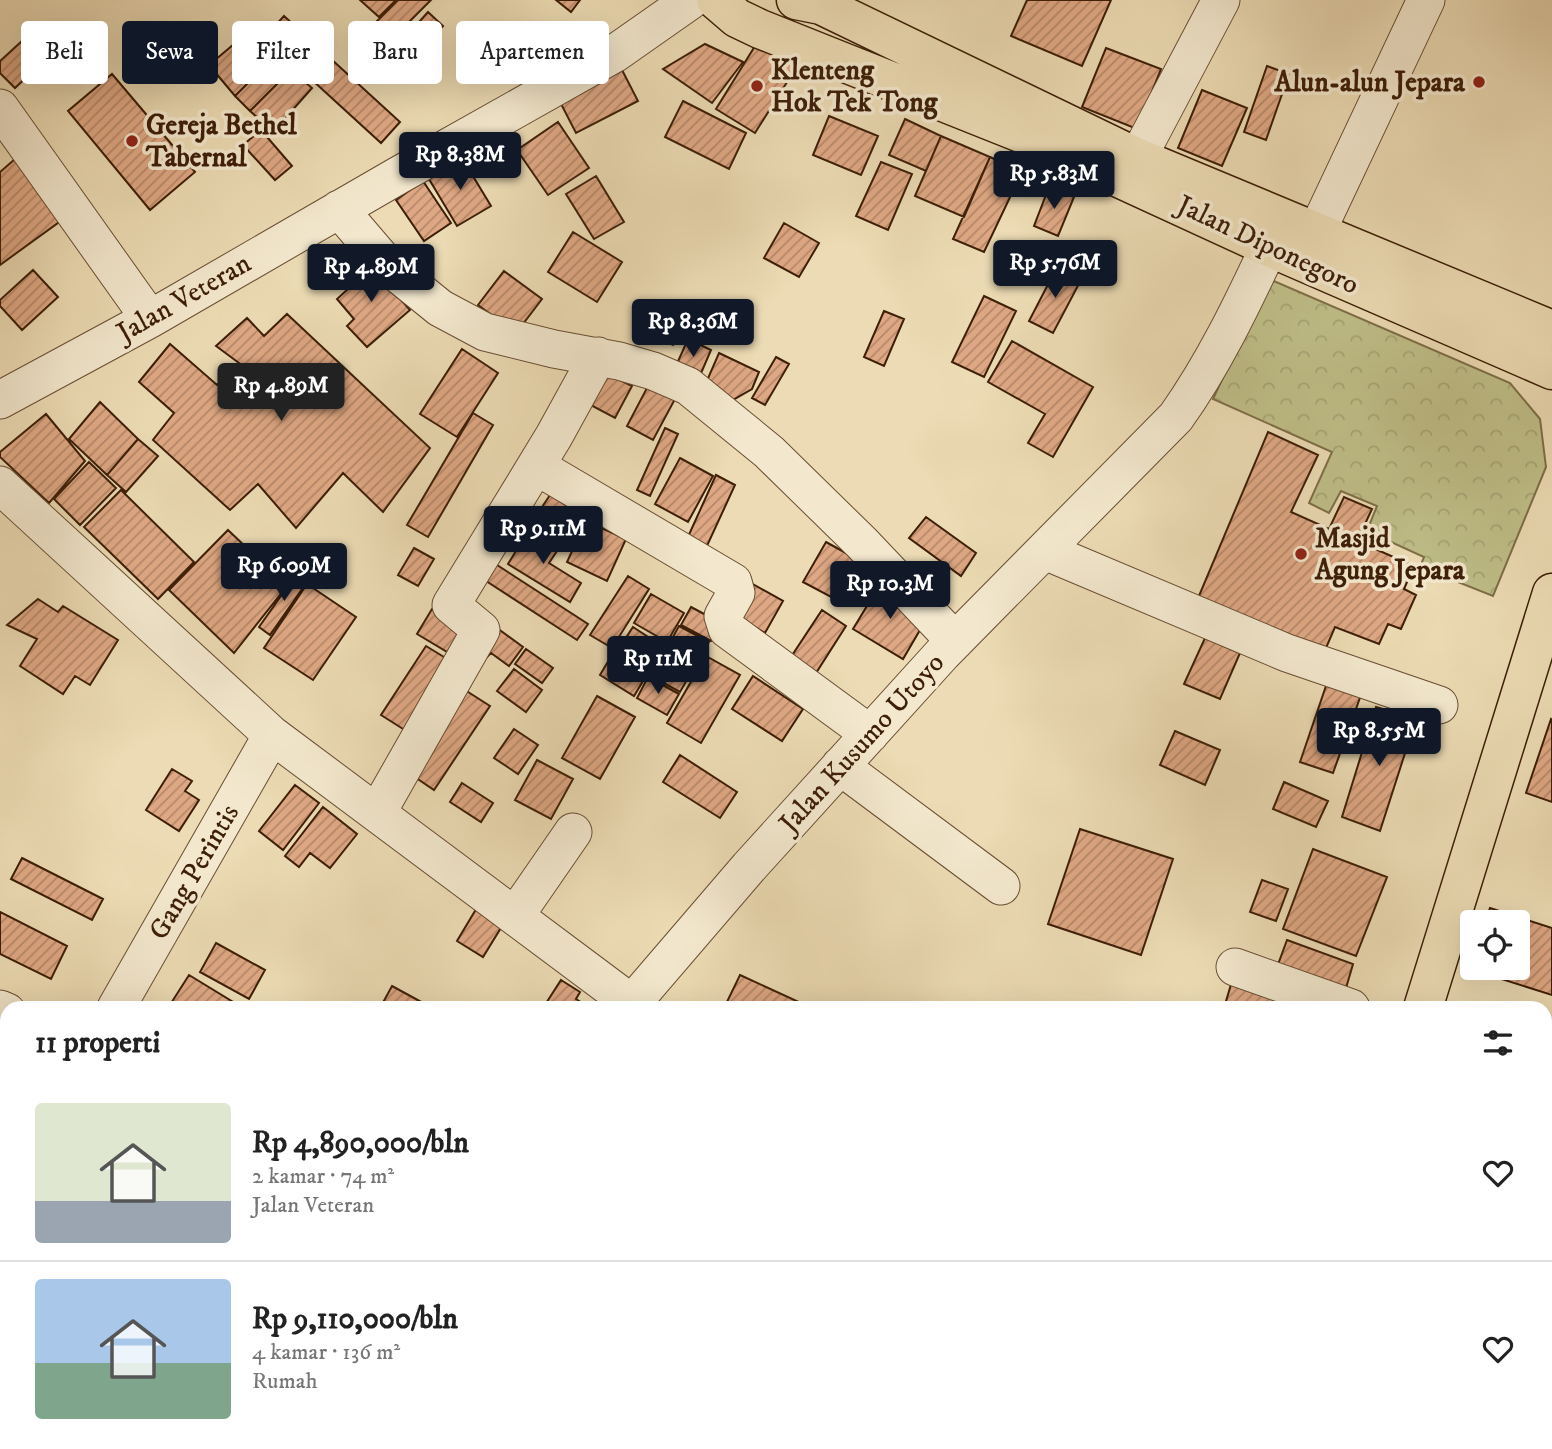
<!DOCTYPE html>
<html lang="id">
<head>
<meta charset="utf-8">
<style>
	body { margin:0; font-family:"IM FELL DW Pica",serif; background:#f6f6f6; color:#222; height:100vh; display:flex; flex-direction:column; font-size:26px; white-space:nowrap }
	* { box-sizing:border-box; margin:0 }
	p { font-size:23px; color:#767676 }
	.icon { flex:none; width:38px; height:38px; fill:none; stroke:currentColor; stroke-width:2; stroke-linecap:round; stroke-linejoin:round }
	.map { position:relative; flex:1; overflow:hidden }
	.panel { position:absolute; left:0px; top:1001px; width:1552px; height:448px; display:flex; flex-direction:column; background:#fff; border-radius:21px 21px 0 0; box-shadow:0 7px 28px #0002 }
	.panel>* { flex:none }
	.guide { position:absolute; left:21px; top:21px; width:700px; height:63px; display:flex; gap:14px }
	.tools { position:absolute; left:1460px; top:910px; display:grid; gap:14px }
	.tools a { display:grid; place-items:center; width:70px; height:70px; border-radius:7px; background:#fff; box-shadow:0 7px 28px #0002; font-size:35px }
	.price { position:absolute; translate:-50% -60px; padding:0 16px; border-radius:7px; background:#111827; color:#fff; font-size:23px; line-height:46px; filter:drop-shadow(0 2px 4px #0008) }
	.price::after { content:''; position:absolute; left:50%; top:42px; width:21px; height:16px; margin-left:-10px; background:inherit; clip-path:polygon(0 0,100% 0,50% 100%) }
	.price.selected { background:#222; color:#fff }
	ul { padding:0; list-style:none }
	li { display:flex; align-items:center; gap:21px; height:175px; padding:0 35px }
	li+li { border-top:2px solid #e0e0e0 }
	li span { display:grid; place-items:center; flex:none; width:196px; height:140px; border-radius:7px; color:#555 }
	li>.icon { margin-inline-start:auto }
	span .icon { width:84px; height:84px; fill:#fffc; stroke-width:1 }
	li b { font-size:30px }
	h2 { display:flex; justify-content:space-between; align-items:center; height:84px; padding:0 35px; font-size:30px }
	.pill { padding:0 24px; border-radius:7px; background:#fff; box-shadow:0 7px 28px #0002; font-size:24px; line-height:63px }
	.pill.selected { background:#111827; color:#fff }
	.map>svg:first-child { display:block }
	.park { fill:url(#park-crowns); stroke:#7e6e48; stroke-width:2 }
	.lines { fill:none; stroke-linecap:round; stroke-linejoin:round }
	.stream { stroke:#767b71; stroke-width:9 }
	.building { fill:url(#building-hatch); stroke:#3d1e07; stroke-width:2 }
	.minor-casing { stroke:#694d32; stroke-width:39 }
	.major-casing { stroke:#3d1e07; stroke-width:41 }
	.highway-casing { stroke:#3d1e07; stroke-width:41 }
	.minor { stroke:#f3e8ce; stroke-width:37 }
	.major { stroke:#ecdbb4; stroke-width:38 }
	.highway { stroke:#ecdbb4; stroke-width:38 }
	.poi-dot { fill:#8f2418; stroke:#f3e8ce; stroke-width:2.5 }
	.labels { text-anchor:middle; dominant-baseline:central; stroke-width:7; stroke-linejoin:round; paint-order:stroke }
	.poi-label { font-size:28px; font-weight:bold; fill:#3d1e07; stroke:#f3e8ce; text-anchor:start }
	.street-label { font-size:28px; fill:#3d1e07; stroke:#f3e8ce }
</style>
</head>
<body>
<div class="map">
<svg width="1552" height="1449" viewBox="0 0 1552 1449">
	<defs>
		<pattern id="park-crowns" width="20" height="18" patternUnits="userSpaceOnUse" patternTransform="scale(1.75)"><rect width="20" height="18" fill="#bfbe88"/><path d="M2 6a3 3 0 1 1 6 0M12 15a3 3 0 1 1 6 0" fill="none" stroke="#a5a374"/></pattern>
		<pattern id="building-hatch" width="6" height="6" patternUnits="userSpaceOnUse" patternTransform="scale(1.75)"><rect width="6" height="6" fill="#dfa884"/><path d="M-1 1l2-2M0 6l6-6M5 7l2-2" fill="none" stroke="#b6886a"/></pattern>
	</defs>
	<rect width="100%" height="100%" fill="#ecdbb4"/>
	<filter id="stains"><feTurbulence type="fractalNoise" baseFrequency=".00286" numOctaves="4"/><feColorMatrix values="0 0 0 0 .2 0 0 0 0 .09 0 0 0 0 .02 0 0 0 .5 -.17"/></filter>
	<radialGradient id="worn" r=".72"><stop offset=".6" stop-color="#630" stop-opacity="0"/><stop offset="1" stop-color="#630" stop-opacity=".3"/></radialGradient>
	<!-- park -->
	<path class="park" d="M1269,279L1510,383L1540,419L1546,467L1493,596L1420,567L1424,557L1367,531L1377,506L1341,491L1329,513L1309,503L1332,452L1213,399Z"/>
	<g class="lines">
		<!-- stream -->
		<path class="stream" d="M367,1449L372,1442"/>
	</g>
	<!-- building -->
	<path class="building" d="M360,0H396L379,17Z
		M398,0H431L375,56L358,40Z
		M556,0H580L571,12Z
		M1027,0H1111L1082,66L1011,36Z
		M428,12L443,26L426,44L411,31Z
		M284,16L400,122L381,143L265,37Z
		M252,29L276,55L235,96L209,65Z
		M34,30L54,51L15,88L0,73V61Z
		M760,38L799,63L755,133L716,109Z
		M705,44L743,62L712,103L663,69Z
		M1106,48L1161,69L1137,129L1082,107Z
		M276,55L291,70L250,111L235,96Z
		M1267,66L1289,74L1266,140L1244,132Z
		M621,68L638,101L576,133L559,100Z
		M291,70L312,88L273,132L250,111Z
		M112,74L195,172L150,210L68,111Z
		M1202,90L1247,108L1222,166L1178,148Z
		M683,101L746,133L729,169L665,137Z
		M829,116L878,136L861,175L813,155Z
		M905,119L941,136L926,171L889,155Z
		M558,122L589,168L548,195L517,150Z
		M261,130L292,166L275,180L243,145Z
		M941,136L990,157L964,217L915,196Z
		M22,153L73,212L0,265V172Z
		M990,157L1022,172L984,252L953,239Z
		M462,158L491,206L457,226L429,179Z
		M881,162L912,174L888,230L856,216Z
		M596,176L624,222L594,239L566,194Z
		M423,181L451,223L424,241L396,200Z
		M1049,187L1074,197L1058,236L1034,226Z
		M784,223L819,243L799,277L764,258Z
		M573,232L622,262L597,302L548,272Z
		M367,261L410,310L367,347L347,326L354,319L337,299L348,289L343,283Z
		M1057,267L1081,280L1053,333L1029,321Z
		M33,270L58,297L22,330L0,306V300Z
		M504,271L542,299L516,333L478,305Z
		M984,296L1016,311L984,377L952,362Z
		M884,311L904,319L884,366L864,357Z
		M664,313L684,323L673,345L653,335Z
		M287,314L430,448L383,512L343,473L296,528L258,484L230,510L153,440L174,413L139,382L170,344L217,385L239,363L216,346L247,318L264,336Z
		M688,339L711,350L699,378L675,368Z
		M1012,341L1093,387L1053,457L1028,443L1045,414L988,382Z
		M462,349L498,373L457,437L420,414Z
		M719,353L759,372L752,389L724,405L702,392Z
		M776,357L789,364L765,405L752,398Z
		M604,372L632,386L615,418L587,403Z
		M648,386L675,399L653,440L627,426Z
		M100,402L138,439L107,475L69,439Z
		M473,413L493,425L428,537L407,525Z
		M46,414L85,461L49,503L0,457V452Z
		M665,428L678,434L650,496L637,490Z
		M1268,432L1318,455L1291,512L1329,529L1344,497L1372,509L1357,541L1414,566L1404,589L1416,595L1401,629L1388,624L1379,644L1335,627L1320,662L1196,603Z
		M138,439L158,456L126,492L107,475Z
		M680,458L713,476L688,522L655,504Z
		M89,462L116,488L80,525L54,499Z
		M716,475L735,485L706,548L687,539Z
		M121,490L194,562L158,599L84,527Z
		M550,495L569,507L562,517L556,514L545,531L532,522Z
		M926,517L976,553L961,576L909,538Z
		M586,521L626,539L607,581L567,562Z
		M228,530L287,586L234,653L169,590Z
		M529,530L559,548L549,563L581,583L570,602L508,564Z
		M826,542L855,558L833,598L803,582Z
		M414,548L434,559L418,586L398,575Z
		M494,563L588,624L577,640L483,579Z
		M298,572L309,579L270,635L259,627Z
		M628,576L649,589L612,648L590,635Z
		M884,578L924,623L903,659L853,629Z
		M751,583L783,601L765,633L732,614Z
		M307,584L356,617L313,680L264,648Z
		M651,594L684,613L667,642L634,623Z
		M38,599L58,612L63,606L118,640L90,685L75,676L63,694L20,666L37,639L7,625Z
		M691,607L721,623L711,641L681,625Z
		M432,609L469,630L454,656L417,634Z
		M822,610L846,626L816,673L791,657Z
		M679,626L709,642L680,692L651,676Z
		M633,627L665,648L648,675L616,653Z
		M497,628L523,647L509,666L491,653L486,658Z
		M1205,638L1240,653L1220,699L1184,684Z
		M426,646L457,665L411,734L381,715Z
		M526,649L553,668L542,683L515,664Z
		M612,655L646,676L634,696L600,675Z
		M706,656L740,675L701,743L667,723Z
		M514,669L542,690L526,712L497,691Z
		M753,676L803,709L782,741L732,709Z
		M648,677L679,694L667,715L637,698Z
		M1328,680L1362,692L1333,773L1300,762Z
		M465,690L490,706L434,790L409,773Z
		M597,696L635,717L600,779L562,758Z
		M1376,707L1416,719L1380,831L1342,817Z
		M1551,719L1552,720V802L1526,793Z
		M514,729L538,745L518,774L494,758Z
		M1175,731L1220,750L1205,785L1160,765Z
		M680,755L737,792L720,818L663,782Z
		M537,760L573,779L551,819L515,800Z
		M172,769L192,781L185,791L199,800L179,831L146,810Z
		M1284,782L1328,801L1316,827L1273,809Z
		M462,783L493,803L481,822L450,802Z
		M295,785L319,803L283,850L259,831Z
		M323,807L357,834L330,868L310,853L299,867L285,856Z
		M1080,829L1173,859L1141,955L1048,924Z
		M1313,849L1387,877L1356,956L1283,929Z
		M22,858L103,899L92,920L11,879Z
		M1262,880L1288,889L1276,921L1250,912Z
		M481,901L507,918L483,957L457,941Z
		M1490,908L1552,928V995L1470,969L1472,964V968H1517V922H1485Z
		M0,912L67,946L51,979L0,954Z
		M1287,940L1353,964L1344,995L1276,970Z
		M216,943L265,970L249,999L200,972Z
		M189,975L243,1008H168Z
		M740,975L801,1003L799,1008H724Z
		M561,980L580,992L576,999L590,1008H543Z
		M1232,981L1281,996L1278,1008H1224Z
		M392,986L425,1004L423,1008H380Z
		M1545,1029L1552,1031V1088L1545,1085Z
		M7,1084V1141L0,1152V1095Z
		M7,1180V1212L0,1208V1192Z
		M1545,1202L1552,1203V1230L1545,1229Z
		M448,1442H467L464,1449H445Z
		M1405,1442H1482L1488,1444L1487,1449H1403Z"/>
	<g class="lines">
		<!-- minor casing -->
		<g class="minor-casing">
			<path id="minor" d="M0,108L150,319
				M1126,180L1221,0
				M339,209L387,265L440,308L485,332L554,349L619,361L653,371L688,386L769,452L862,543L955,641
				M1303,261L1426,0
				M0,400L150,319L399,175L614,54L691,0
				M536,466L733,582L736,593L723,616L727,629L870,734
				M0,485L272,735L631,1003
				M1045,551L1287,653L1439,705
				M840,766L1001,886
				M377,813L481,630L451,605L554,436L598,356
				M515,916L573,832
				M1235,967L1351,1008
				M116,1008L272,735
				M628,1008L749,867L943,653L1176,417C1213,365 1242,305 1269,247
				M0,1009L7,1012
				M1545,1354L1552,1356
				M0,1426L7,1429
				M39,1442L57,1449
				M322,1449L327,1442
				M548,1449L549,1447"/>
		</g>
		<!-- major casing -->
		<g class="major-casing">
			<path id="major" d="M716,0L737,18L760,29L1021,133L1269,247L1552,370
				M796,0L821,5L1136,157L1552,330"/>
		</g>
		<!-- highway casing -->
		<g class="highway-casing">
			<path id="highway" d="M1423,1008L1552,593
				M1290,1449L1292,1442"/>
		</g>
		<!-- minor -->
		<use href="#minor" class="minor"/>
		<!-- major -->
		<use href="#major" class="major"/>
		<!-- highway -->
		<use href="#highway" class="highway"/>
	</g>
	<!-- markers -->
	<g class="poi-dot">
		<circle cx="1479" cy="82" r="7"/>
		<circle cx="757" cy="86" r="7"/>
		<circle cx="132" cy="141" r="7"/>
		<circle cx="1301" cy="554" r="7"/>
	</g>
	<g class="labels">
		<!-- poi labels -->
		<g class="poi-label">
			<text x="771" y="70">Klenteng<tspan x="771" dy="32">Hok Tek Tong</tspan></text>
			<text x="1465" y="82" text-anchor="end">Alun-alun Jepara</text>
			<text x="146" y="125">Gereja Bethel<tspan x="146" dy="32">Tabernal</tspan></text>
			<text x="1315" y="538">Masjid<tspan x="1315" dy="32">Agung Jepara</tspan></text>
		</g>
		<!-- street labels -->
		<g class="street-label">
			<text transform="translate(1268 245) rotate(25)">Jalan Diponegoro</text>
			<text transform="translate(184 298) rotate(-30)">Jalan Veteran</text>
			<text transform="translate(862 743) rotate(-48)">Jalan Kusumo Utoyo</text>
			<text transform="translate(194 872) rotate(-60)">Gang Perintis</text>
		</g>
	</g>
	<rect width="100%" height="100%" filter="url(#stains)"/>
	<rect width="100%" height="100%" fill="url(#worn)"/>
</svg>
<div class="tools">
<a><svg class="icon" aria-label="locate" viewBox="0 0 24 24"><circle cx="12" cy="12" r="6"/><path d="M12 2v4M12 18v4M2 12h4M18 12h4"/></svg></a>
</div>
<b class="price" style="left:460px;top:192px">Rp 8.38M</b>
<b class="price" style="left:1054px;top:211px">Rp 5.83M</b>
<b class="price" style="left:1055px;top:300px">Rp 5.76M</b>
<b class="price" style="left:371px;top:304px">Rp 4.89M</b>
<b class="price" style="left:693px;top:359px">Rp 8.36M</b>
<b class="price selected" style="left:281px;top:423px">Rp 4.89M</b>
<b class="price" style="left:543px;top:566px">Rp 9.11M</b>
<b class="price" style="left:284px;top:603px">Rp 6.09M</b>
<b class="price" style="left:890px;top:621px">Rp 10.3M</b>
<b class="price" style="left:658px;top:696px">Rp 11M</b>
<b class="price" style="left:1379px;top:768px">Rp 8.55M</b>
<div class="guide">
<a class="pill">Beli</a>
<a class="pill selected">Sewa</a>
<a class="pill">Filter</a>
<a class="pill">Baru</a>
<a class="pill">Apartemen</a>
</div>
<section class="panel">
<h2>11 properti<svg class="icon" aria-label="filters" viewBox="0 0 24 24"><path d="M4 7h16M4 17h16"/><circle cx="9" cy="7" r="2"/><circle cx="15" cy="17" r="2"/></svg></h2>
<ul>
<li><span style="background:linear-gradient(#dfe7d0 70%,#9aa5b1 0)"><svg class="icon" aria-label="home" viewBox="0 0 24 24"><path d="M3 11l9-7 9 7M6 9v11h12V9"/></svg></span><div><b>Rp 4,890,000/bln</b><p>2 kamar · 74 m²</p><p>Jalan Veteran</p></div><svg class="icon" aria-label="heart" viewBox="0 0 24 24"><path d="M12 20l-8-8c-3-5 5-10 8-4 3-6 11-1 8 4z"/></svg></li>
<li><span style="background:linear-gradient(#a9c7e8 60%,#7fa58c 0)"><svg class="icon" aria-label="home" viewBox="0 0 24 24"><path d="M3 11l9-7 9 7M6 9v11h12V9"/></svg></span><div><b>Rp 9,110,000/bln</b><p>4 kamar · 136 m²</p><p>Rumah</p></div><svg class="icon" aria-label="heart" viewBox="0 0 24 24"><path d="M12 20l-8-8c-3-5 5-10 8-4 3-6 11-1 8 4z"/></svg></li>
</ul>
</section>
</div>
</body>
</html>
